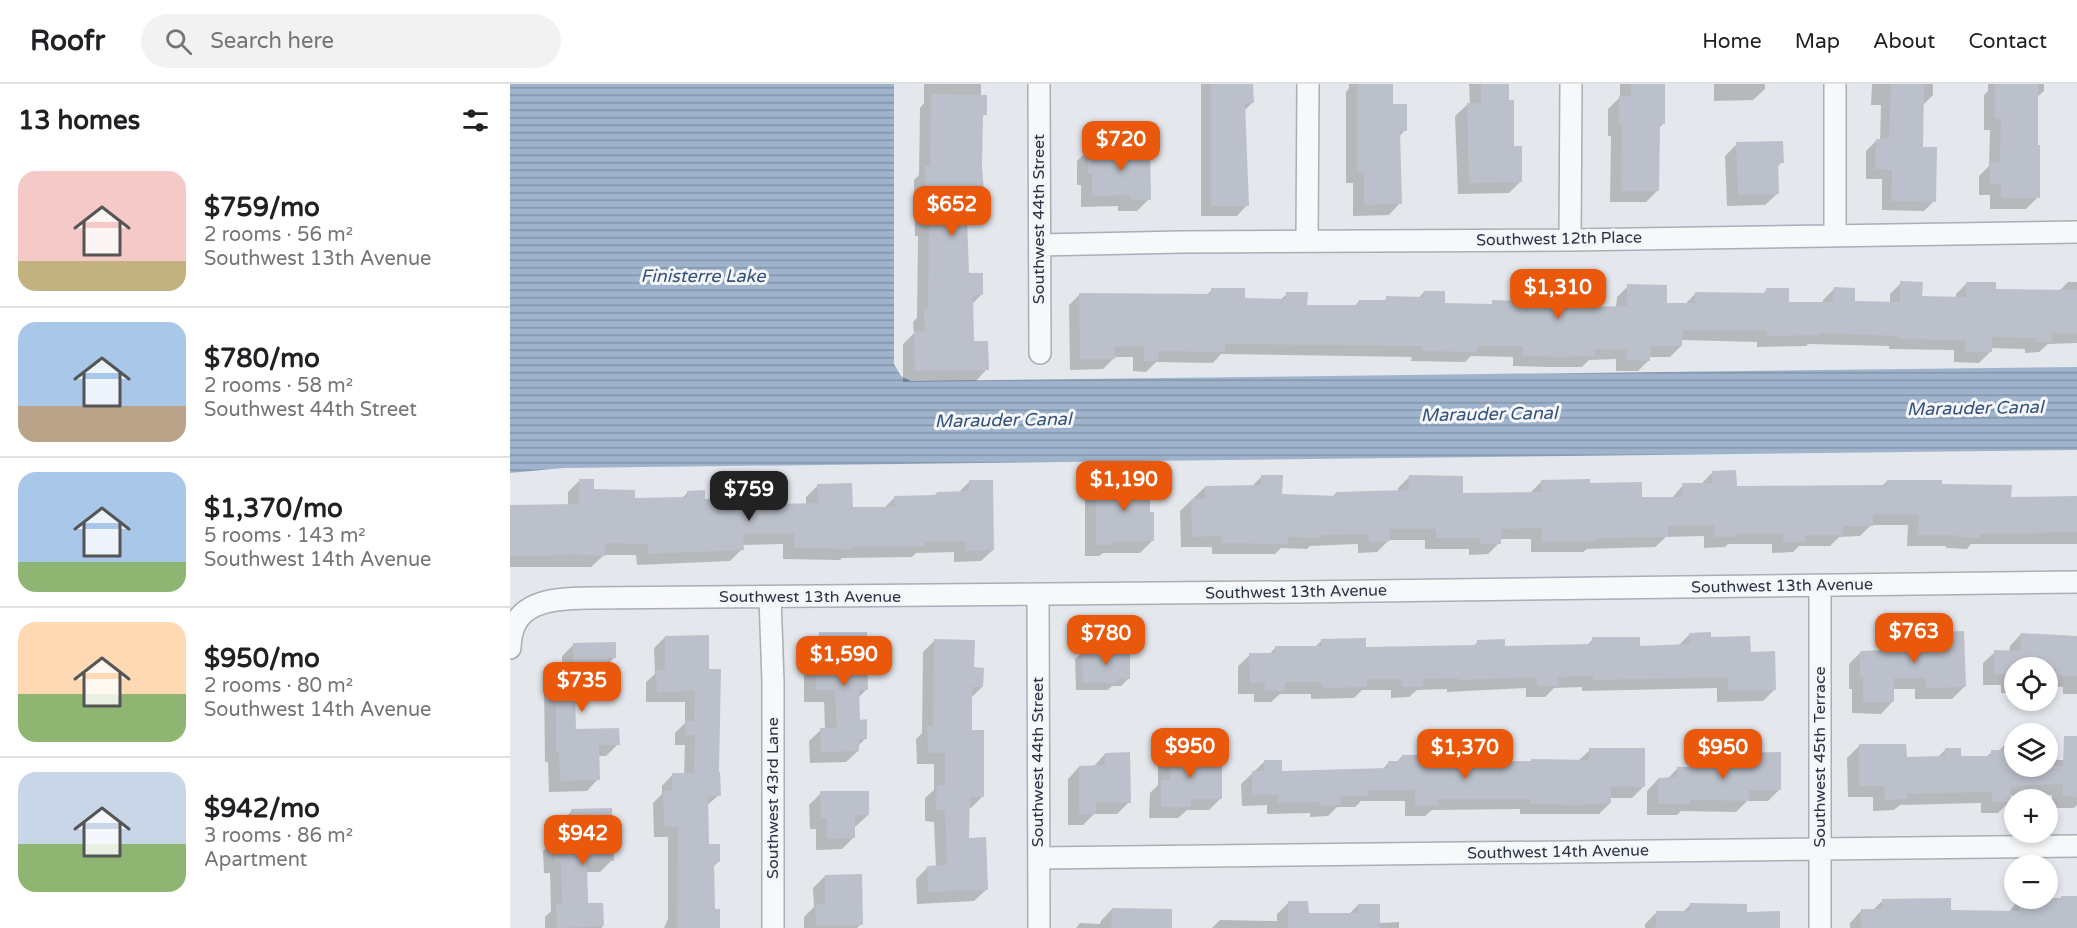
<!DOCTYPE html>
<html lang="en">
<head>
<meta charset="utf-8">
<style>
	body { margin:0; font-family:"Varela Round",sans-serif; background:#f2f2f2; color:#202124; height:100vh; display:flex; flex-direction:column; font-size:22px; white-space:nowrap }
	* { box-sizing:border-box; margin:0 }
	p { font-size:20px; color:#757577 }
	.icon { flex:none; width:33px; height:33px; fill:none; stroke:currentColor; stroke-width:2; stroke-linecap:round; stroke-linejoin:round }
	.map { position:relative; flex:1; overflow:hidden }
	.side { display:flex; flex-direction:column; background:#fff; width:510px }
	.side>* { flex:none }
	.controls { position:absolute; left:1494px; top:573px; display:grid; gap:12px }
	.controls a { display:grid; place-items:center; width:54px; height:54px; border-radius:50%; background:#fff; box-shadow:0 3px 9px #0003; font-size:30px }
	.price { position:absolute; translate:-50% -51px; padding:0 14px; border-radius:12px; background:#ea580c; color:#fff; font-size:20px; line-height:39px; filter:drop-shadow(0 2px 3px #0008) }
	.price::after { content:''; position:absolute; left:50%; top:36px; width:18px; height:14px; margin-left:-9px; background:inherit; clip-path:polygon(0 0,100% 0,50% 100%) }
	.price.selected { background:#222; color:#fff }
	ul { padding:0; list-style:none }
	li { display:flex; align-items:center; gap:18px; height:150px; padding:0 18px }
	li+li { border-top:2px solid #e0e0e0 }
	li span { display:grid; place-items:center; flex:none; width:168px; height:120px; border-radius:18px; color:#555 }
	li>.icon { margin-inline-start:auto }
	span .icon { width:72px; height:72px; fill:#fffc; stroke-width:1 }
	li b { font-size:26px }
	h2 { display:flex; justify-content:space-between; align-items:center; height:72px; padding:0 18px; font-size:26px }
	header { display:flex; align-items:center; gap:36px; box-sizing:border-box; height:84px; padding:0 30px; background:#fff; border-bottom:2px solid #e0e0e0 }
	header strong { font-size:28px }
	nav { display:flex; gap:33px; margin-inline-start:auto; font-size:21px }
	.search { width:420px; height:54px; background:#f2f2f2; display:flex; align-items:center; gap:15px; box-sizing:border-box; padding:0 21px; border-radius:33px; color:#757577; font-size:22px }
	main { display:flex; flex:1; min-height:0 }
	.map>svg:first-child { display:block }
	.water { fill:url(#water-rules) }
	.shadow { fill:#0003 }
	.building { fill:#bbc0ca }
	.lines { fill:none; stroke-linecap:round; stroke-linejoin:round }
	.minor-casing { stroke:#a9aeb7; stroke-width:24 }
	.minor { stroke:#f7f8fa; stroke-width:21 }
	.labels { text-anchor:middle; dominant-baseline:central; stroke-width:6; stroke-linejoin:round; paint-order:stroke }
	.street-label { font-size:16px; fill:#2b3445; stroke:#f4f6f9 }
	.water-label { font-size:18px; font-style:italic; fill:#34527a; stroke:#f4f6f9 }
</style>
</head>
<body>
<header>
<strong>Roofr</strong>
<div class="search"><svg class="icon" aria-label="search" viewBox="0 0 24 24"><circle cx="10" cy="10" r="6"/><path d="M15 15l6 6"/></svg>Search here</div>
<nav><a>Home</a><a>Map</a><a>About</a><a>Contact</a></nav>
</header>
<main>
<section class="side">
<h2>13 homes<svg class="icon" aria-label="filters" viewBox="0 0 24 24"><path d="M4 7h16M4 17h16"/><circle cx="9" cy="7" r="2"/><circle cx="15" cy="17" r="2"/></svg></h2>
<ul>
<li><span style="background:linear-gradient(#f6c9c9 75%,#c2b280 0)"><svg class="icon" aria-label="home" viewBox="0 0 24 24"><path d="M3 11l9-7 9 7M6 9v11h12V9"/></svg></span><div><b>$759/mo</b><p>2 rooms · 56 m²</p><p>Southwest 13th Avenue</p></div></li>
<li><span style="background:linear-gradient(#a9c7e8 70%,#b9a48a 0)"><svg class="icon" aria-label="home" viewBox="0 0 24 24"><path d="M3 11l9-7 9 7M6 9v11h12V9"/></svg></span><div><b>$780/mo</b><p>2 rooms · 58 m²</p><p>Southwest 44th Street</p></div></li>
<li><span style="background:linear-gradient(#a9c7e8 75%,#8fb573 0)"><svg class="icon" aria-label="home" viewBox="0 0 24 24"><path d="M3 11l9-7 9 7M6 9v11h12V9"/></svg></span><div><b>$1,370/mo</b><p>5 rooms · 143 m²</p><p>Southwest 14th Avenue</p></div></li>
<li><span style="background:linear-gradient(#ffd9b3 60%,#8fb573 0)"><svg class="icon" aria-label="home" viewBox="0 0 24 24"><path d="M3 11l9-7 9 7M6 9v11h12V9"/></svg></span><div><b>$950/mo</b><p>2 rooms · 80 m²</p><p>Southwest 14th Avenue</p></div></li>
<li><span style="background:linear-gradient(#c9d6e8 60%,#8fb573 0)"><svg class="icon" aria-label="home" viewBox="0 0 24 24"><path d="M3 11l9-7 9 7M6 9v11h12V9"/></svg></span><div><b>$942/mo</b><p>3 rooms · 86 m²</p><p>Apartment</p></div></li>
</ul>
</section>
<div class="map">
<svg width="1567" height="844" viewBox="0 0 1567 844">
	<defs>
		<pattern id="water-rules" width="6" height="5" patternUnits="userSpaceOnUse" patternTransform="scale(1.5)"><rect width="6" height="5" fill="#9fb4cc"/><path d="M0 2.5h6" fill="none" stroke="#8293a7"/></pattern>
	</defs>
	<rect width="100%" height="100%" fill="#e4e7ec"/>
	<!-- water -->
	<path class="water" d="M0,0H384V280L391,292L401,297L1567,283V366L53,384L0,389Z"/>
	<!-- shadow -->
	<path class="shadow" d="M414,0H471V13L475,30L471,34L472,108L460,119H455L457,190L471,211L462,220V259L477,285L466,297L393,298V260L404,249L403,238L407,234L408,152H405L404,96L409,91L410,24L414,19Z
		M691,0H742V19L734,27L737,121L727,132H691Z
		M839,0H882V22L895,46L889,53L890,119L879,131L843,132V99H836V8L839,4Z
		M959,0H997L1003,64L1011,97L999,109L948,110L945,32L957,21H960Z
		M1110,0H1153L1154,39L1148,45L1147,107L1136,118H1100L1101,52H1098V25L1110,13Z
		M1204,0H1255V5L1243,16L1204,17Z
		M1362,0H1423V11L1412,22L1411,64L1424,117L1414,127L1372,126V95H1356V67L1366,57H1370L1371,21H1361Z
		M1478,0H1534V7L1526,14L1528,113L1516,125H1480V111H1469V92L1479,82L1480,46H1474V11L1478,7Z
		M1227,60L1272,78L1266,84L1267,110L1255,121L1217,122L1215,72Z
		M579,65L639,115L627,127H608V122L571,123V101H567V77Z
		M1558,198H1567V259L1538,260L1529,268L1515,269V265L1480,264V268L1469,279L1444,278V266L1379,265V262L1298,260L1296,262L1247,263V258L1171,256V262L1160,273H1139V276L1128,287H1106V275L1079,276L1072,283H1038L1003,282V273L961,272L955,278L901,277L902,273L711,270L703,279L646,278L636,288L623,287V273H605L593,285L560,286L559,221L570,210L696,211L702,206L733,216H770L777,210L796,223H844L849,217L873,218L877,214L908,215L914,208L934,220L979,222L983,218H1003L1015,206L1045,207L1049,203L1071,224L1106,223L1107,213L1118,202L1155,220H1175L1186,209L1252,211L1257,205L1277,220H1313V216L1324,205L1343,218L1380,219V210L1391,199L1411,214H1446V210L1457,199L1485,207L1548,208Z
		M1203,388L1225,403L1372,402L1377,397L1430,402L1500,414L1567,413V460H1461L1457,465L1436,464V462H1397L1398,441H1361L1350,452L1329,453L1320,462H1289L1283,468L1262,469V460H1218L1215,463L1194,464V452L1156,453L1145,463L1077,465L1073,468H1021V455H989V459L978,470L959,471V465H915V456H879L867,468L848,469V460L800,462L797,465L771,464L765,470H702V463H671L670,427L695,403H741L752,392L771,412L822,413L826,409L888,407V404L899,393L952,410L1020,409L1032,397L1079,400L1130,415L1162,414L1173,401L1191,400Z
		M605,395L639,430L642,457L630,469H593L589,472H575V416L587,404H597Z
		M70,396L83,407L123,416L171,415L178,408L194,417L267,421H296V413L308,401L341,425L374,424L385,413L424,412L427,409H448L460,397L483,466L471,477L444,478V468L406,469L402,473L332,474L330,476L273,475V460L232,461V465L220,477L127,481L126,471H94L81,483H0V422L58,421V408Z
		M1415,549L1454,603L1442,615H1405V605H1382V618L1371,630L1342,629V605H1339V580L1351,568H1369L1380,554H1410Z
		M310,550L356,606L348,614V637L356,654L348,662V667L336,678L300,679L299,657L311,646L315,645L314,618H294V591L298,587V562Z
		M1180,550L1200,555L1239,569L1265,605L1253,617L1207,618V604L1072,607V603L1044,604L1035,613H1016V604L937,608V605L907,606L899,613L881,614V606H852L844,614L801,615V610H770L761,618H744V610H728V582L740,571H759L766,563H805L812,556L854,565L963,563L968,557L993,563L1077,561L1083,555L1129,563L1168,562Z
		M1511,550L1567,553V610H1553V603L1538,602V584H1504V609H1491V601H1473V579L1485,568H1499L1500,562Z
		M155,553L198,586L209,711L196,722L198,761L208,778L203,783V826L209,844H154L158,835V753H144L143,719L152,710V702L162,691H174L175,661H165V649L175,639V618H136V598L145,590L144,564Z
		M425,556L462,585L472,603L461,614V648L473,712L461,724H458V756L476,806L464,817L407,820L406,795L418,783H426L424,738L415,737V714L424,706V680H407L406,655L412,649L413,568Z
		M64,560L104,574L96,582V597L87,607L76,619H64L65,646L108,660L96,672H88V695L77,707L39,708L38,678H35L34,600L46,588H52V572Z
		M573,568L619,594L611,602H602L598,606H566L565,575Z
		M1500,655H1504V682H1538V676H1558L1567,668V721L1564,724H1541L1542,711L1500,712V717L1488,729H1471V719L1390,721L1384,726L1363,727V713H1338L1337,674L1349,662L1395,674H1427L1435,666L1450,674L1476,673L1482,668H1488Z
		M660,664L684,679L711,714L699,726H677L668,734H639L640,709L648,701V676Z
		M1080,666L1133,703L1122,714H1100V719L1089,730H1010V725L922,726L915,732H895V717H851L845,723H827L818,732L800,733V729L757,730V721L732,722L731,700L754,678L771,688L872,686L878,679H886L892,672L927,679H1019L1022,676L1068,677Z
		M595,670L619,718L607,730H584L573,741H558V695L569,683L584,682Z
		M1219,671L1270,705L1258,717H1237L1226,728L1171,727L1167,731H1137V707L1148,695H1157L1168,684L1207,682Z
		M311,709L358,731L346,742H344V753L332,765L306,766V745H300L299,721Z
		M62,727L102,776L90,788H76L77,821L92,820V844H35V833L41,827L40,789H34L33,767L45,755H51L50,738Z
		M315,792L351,840L347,844H294V833L304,823L303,804Z
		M1567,814V844H1340V839L1351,827H1362L1373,816L1439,828L1498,829L1509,815Z
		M778,819L797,830H839L848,821L869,839L889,838V844H566L570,839L590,840L591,837L602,825L661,844H702L710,836L767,837V830Z
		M1180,821L1235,830L1269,844H1135V840L1147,828H1173Z"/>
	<!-- building -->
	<path class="building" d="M701,0H743L744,19H735L739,122H701Z
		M847,0H883V20H897V47H890L892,120L854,121V88H847Z
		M971,0H999V16H1004V62H1012V98L959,99L957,19H971Z
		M1121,0H1155V40H1150L1149,107H1111L1112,41H1109V12H1121Z
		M1381,0H1414L1413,63H1427L1426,118L1381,117L1382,86L1365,85L1366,55H1379Z
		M1485,0H1528V61H1530V114H1491V100H1480V79H1490L1491,35H1485Z
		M421,10L477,11V31H473L472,81L474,108H456L459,189H473V211H463L464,257H478L479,286L405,287L404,247H415L414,225H418L419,141H416L415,82H420Z
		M1273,57L1274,79H1268L1269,110L1228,111L1226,58Z
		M640,63L641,116H620V111L582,112V90H578V64Z
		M1390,197L1413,198L1412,212L1456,213V198H1486V205L1567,206V249H1541L1542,258H1526V254L1482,253V268H1455V256L1389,255V252L1309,249V251L1257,252V247L1173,246L1172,262H1140V277L1116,276L1117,265H1085V272L1050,273L1013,272V262H968L967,268L912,267V262L715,260V268L649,267L648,277H634V263H605V275H570L569,209L701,210V204H735V214L776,215V208H798L797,221H848L849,216H876V212L913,213L914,207H935V219L982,220V216L1014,217V205H1048V201H1072L1073,223L1117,222V200L1157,201V219H1185V208L1256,209V204H1279V218H1323L1324,203L1345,204V217L1390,218Z
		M1226,386L1227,402L1377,401V396H1432V400L1502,401L1501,413L1567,412V448L1470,450V454L1446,453V451H1408L1409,431L1363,430V442H1333V451H1296V458H1273V449L1227,450L1228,453H1205L1204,441L1158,442V453L1086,454V457L1032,458V444L991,445V460H970V454H926V445H880V457L859,458V450L810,451V454L778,453V460L712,459V452L682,453L681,415H695V402L751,401V391H773L772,410L826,412V408L898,406L899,391L953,392V409L1032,408L1031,396L1080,395V399L1132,398V413H1173L1172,399H1203L1202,387Z
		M604,394H640V428H644V457H602V461H586V402H604Z
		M69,395H84V405L125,406V414L177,413V407L195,406V415L268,413V420L308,419L307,400L342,399L343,423H385L384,412L427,411V408L459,407V396H483L484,466L455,467V457L415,458V462L343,463V465L284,464V449L233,450L234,466L138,470V460L95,459V472L68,471L0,472V421L69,420Z
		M1454,547L1456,603L1416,604V594H1384V618H1353V594H1350V567L1380,566V553H1415V548Z
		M309,548H357L358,606H349L350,636L357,635V655H349V667L311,668L310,644H327L325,606H306L305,578H310Z
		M1201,548V553L1240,552L1241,568L1265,567L1266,606L1218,607V593L1083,596V592L1048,593L1049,602H1027V593L948,596V594L912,595L913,602L892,603V595H857V603L812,604V598H775V607H755V598L740,599L739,569H765V562H812L811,555L856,554V563L967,561V556L995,555V562L1082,560V553H1130V562L1180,560L1179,549Z
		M1511,549L1567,552V592L1546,591V584H1504V590H1484V566L1510,567Z
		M199,551V585H211L209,688H210L211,712H198L199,760H210V778H204L205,825H210V844H167L168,743H154L153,707L162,706V689H184L185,651H175V637H184L185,607L147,608L146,586H155V552Z
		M424,555L465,556L464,583L474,584L473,603H462V646H474V713H460L459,754L476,753L478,806L418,808L417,782L437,781L435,726H426L427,701H435V669H418L417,642H423Z
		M106,558V574H97V598H89V608H65L66,645L109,644L110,661H89L90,696L50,697L49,667H46L45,586H63V559Z
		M620,565V595H607V599H573L572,566Z
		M1554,652H1567V713L1552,712L1553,700L1501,702V718H1482V708L1397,710V715L1375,716L1374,702H1349V660H1396L1397,673L1435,672V664H1451V672H1481V666H1504V682H1553Z
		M660,663H685V678H712V715H681V723H651V696H660Z
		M1079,664H1135V703H1101V719L1067,721L1020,720V715H928V722L905,721V706H858V712H830L831,721L810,722V718L768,719V711H742V687H754V676H772V687L878,684V677H892V671H928V678L1021,677V675L1079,676Z
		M620,668L621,719H586V730H569V682L595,681V669Z
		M1271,668V706H1239V717L1180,716V720H1148V694L1167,693V683L1218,682V669Z
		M310,707H359V731H345V754L317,755V734H311Z
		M102,724L104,777H77L78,819H93L94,842L47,844L46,820H52L51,778H45L44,754H62L61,725Z
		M352,790L353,841L306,842L305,820L315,819V791Z
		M1551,812H1567V844H1351V825H1372V815L1441,814V826L1509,827V814H1551Z
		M778,817H798L799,829H848V820H870V844H778Z
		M1180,819L1237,820V828L1270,827V844H1146V827H1180Z
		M602,824L662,825V844H601Z"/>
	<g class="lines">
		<!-- minor casing -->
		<g class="minor-casing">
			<path id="minor" d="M529,0L530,269
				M1325,152V0
				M1060,156L1061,0
				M797,157L798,0
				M530,161L672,158L1060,156L1567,148
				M528,512L529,844
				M260,513L263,598V844
				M0,564C1,514 45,515 83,514C578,512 1072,504 1567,498
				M529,774L1567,762
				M1310,844V501"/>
		</g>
		<!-- minor -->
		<use href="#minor" class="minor"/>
	</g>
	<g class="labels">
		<!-- street labels -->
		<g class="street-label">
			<text transform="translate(529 135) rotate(-90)">Southwest 44th Street</text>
			<text transform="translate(1049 155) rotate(-1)">Southwest 12th Place</text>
			<text transform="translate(1272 502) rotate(-1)">Southwest 13th Avenue</text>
			<text transform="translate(786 508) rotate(-1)">Southwest 13th Avenue</text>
			<text x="300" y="513">Southwest 13th Avenue</text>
			<text transform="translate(1310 673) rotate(-90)">Southwest 45th Terrace</text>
			<text transform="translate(528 678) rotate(-90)">Southwest 44th Street</text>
			<text transform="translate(263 714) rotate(-90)">Southwest 43rd Lane</text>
			<text transform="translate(1048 768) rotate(-1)">Southwest 14th Avenue</text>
		</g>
		<!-- water labels -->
		<g class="water-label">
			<text x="193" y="192">Finisterre Lake</text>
			<text transform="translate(1465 324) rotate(-1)">Marauder Canal</text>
			<text transform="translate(979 330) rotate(-1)">Marauder Canal</text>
			<text transform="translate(493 336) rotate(-1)">Marauder Canal</text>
		</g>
	</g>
</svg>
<div class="controls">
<a><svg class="icon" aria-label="locate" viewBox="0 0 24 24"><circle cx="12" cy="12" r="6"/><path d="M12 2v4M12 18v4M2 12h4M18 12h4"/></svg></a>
<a><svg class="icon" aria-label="layers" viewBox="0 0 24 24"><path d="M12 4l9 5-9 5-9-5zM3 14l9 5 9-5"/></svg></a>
<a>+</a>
<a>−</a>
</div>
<b class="price" style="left:611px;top:88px">$720</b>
<b class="price" style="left:442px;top:153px">$652</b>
<b class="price" style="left:1048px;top:236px">$1,310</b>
<b class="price" style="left:614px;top:428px">$1,190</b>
<b class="price selected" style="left:239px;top:438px">$759</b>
<b class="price" style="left:1404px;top:580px">$763</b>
<b class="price" style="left:596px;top:582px">$780</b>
<b class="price" style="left:334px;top:603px">$1,590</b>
<b class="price" style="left:72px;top:629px">$735</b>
<b class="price" style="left:680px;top:695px">$950</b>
<b class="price" style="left:955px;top:696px">$1,370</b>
<b class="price" style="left:1213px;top:696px">$950</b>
<b class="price" style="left:73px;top:782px">$942</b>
</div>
</main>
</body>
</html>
